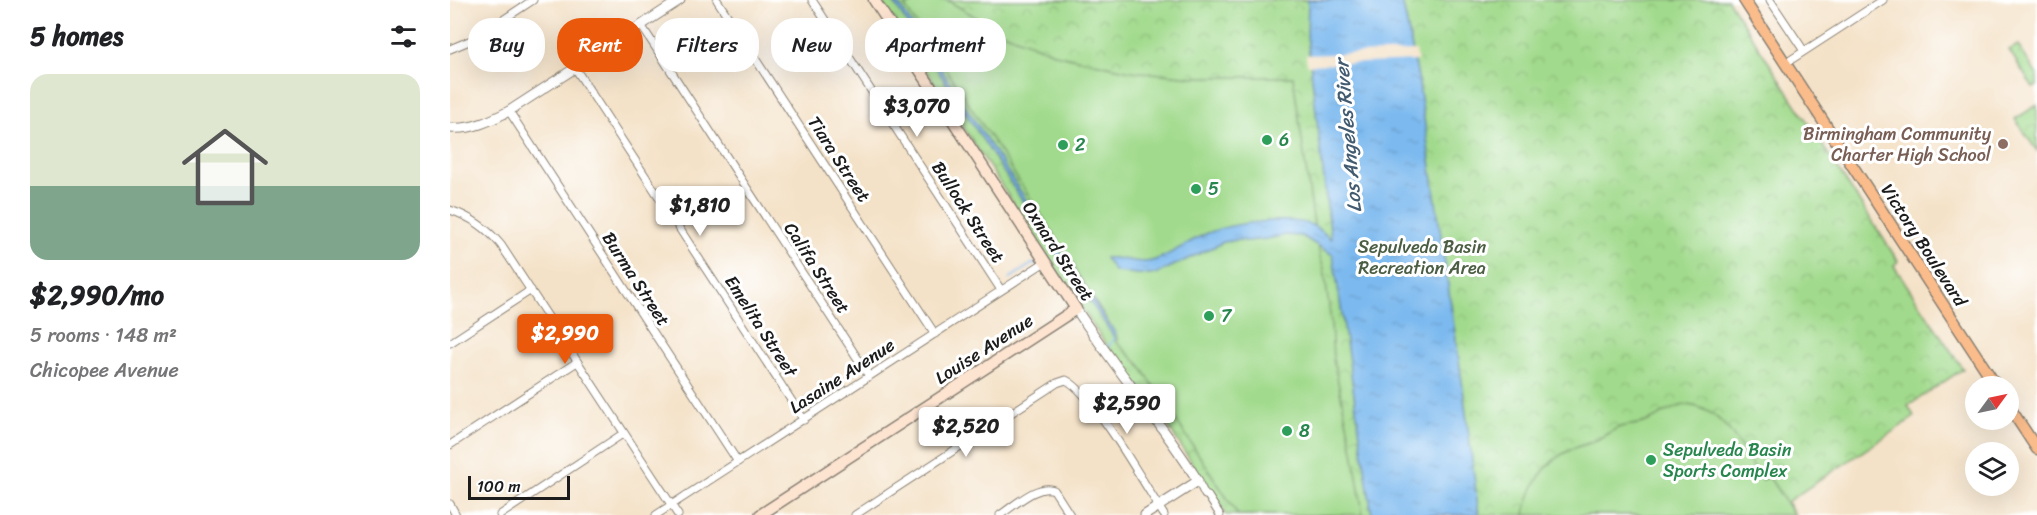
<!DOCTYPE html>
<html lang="en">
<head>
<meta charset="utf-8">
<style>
	body { margin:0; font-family:Sriracha,sans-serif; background:#f6f6f6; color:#202124; height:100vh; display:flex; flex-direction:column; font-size:22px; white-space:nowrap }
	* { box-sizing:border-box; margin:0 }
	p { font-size:20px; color:#757577 }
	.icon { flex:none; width:33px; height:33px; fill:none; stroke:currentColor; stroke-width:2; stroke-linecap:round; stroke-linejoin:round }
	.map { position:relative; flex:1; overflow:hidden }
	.side { display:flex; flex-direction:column; background:#fff; width:450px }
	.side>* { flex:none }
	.guide { position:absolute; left:18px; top:18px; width:570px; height:54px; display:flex; gap:12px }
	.needle { width:39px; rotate:57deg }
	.buttons { position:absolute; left:1515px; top:376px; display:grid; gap:12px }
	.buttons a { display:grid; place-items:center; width:54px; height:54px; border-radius:50%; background:#fff; box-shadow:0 6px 24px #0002; font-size:30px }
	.scale { position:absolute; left:18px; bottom:15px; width:102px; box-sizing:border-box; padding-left:6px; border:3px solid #1c1c1c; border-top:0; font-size:16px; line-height:21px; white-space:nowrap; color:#1c1c1c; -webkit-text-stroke:4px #fff; paint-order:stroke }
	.price { position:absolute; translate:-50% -51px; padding:0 14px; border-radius:6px; background:#fff; color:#222; font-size:20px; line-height:39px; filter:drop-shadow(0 2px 3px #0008) }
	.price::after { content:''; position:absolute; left:50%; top:36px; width:18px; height:14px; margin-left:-9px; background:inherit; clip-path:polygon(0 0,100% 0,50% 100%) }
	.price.selected { background:#ea580c; color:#fff }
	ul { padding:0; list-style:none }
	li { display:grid; align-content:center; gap:12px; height:318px; padding:0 30px }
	li span { display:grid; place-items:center; height:186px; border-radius:18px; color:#555 }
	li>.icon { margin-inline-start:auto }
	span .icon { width:108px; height:108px; fill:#fffc; stroke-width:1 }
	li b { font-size:26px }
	h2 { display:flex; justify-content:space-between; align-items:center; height:72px; padding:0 30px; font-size:26px }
	.chip { padding:0 21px; border-radius:24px; background:#fff; box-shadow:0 6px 24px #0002; font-size:21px; line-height:54px }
	.chip.selected { background:#ea580c; color:#fff }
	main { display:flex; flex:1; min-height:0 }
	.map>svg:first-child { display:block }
	.grass { fill:url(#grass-tufts); stroke:#5e7b54; stroke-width:1.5 }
	.park { fill:url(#park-crowns); stroke:#5e7b54; stroke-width:1.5 }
	.garden { fill:#a1da8c; stroke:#5e7b54; stroke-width:1.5 }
	.water { fill:url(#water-ripples); stroke:#4c6a86; stroke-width:1.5 }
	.pier { fill:#f4e2c8 }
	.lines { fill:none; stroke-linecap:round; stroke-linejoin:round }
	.stream { stroke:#7cb9ef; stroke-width:2 }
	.minor-casing { stroke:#887f72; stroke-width:9 }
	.tertiary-casing { stroke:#887f72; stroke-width:11 }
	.secondary-casing { stroke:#887f72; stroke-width:13 }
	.primary-casing { stroke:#887f72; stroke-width:13 }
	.minor { stroke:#fff; stroke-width:7 }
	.tertiary { stroke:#fff; stroke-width:9 }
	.secondary { stroke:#fde4d1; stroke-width:10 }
	.primary { stroke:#fabc8b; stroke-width:10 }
	.leisure-dot { fill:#2e9e5b; stroke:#fff; stroke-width:2 }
	.education-dot { fill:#8d6e63; stroke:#fff; stroke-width:2 }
	.labels { text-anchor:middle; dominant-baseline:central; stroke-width:6; stroke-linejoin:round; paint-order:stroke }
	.education-label { font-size:18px; fill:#785e54; stroke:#fff; text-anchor:end }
	.leisure-label { font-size:18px; fill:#27864d; stroke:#fff; text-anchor:start }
	.street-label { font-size:18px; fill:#1c1c1c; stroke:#fff }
	.park-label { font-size:18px; fill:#4b5e43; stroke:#fff }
	.water-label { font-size:20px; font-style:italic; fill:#425b70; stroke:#fff }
</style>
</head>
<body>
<main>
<section class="side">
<h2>5 homes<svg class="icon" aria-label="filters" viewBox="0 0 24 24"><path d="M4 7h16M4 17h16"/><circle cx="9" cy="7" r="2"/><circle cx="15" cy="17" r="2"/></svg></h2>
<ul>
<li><span style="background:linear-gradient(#dfe7d0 60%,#7fa58c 0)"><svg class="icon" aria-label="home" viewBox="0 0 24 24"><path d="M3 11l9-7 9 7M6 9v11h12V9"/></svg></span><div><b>$2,990/mo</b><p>5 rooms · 148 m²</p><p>Chicopee Avenue</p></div></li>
</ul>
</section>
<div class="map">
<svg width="1587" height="515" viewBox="0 0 1587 515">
	<defs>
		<pattern id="grass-tufts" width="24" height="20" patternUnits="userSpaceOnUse" patternTransform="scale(1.5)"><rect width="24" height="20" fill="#a1da8c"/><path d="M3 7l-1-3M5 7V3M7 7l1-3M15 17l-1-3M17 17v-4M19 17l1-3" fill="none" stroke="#8aba78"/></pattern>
		<pattern id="park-crowns" width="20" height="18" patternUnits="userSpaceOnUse" patternTransform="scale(1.5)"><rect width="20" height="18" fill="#a1da8c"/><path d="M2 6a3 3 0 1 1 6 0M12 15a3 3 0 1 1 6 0" fill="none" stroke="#8aba78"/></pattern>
		<pattern id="water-ripples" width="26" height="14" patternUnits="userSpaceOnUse" patternTransform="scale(1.5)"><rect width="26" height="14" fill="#7cb9ef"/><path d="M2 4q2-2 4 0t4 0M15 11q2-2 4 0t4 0" fill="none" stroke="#6b9ecc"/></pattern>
	</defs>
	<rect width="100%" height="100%" fill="#fff"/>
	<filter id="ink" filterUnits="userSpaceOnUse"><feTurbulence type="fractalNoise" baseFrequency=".0167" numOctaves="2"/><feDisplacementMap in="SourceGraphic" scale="12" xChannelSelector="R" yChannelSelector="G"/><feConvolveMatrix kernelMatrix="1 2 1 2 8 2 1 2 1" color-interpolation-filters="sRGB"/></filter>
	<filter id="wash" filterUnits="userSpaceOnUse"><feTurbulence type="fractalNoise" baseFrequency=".008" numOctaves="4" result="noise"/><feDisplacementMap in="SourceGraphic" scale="24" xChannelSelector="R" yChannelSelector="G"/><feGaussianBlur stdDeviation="1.35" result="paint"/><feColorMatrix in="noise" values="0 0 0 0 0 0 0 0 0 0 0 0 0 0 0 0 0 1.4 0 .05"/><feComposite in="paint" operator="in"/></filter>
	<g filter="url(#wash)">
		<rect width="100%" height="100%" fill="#f4e2c8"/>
		<!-- grass -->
		<path class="grass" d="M1568,45L1587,75V86L1583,88L1559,50Z"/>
		<!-- park -->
		<path class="park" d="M430,0H1278L1448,261L1444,266L1513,369L1458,406L1464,416L1463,418L1337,502L1345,515H776L710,414L652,339Z
			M1587,105V151L1565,119Z"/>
		<!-- garden -->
		<path class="garden" d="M467,0H497L551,32L609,55L680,71L744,77H843L864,225L870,257L874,269L881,322L883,359L903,451L913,515H788L690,365L666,342L668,340L665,333L626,272L624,265L455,7Z
			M1235,405C1274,406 1293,452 1311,480L1319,477L1344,515H1075C1079,488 1094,462 1120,450C1127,446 1135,445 1142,442C1152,438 1160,431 1170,427C1177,425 1185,425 1193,423C1208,418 1219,408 1235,405Z"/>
		<!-- water -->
		<path class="water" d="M442,0H446L612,255L620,261L627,277L665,333V341L662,334L623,276L621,266L616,268Z
			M858,0H952L968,77L1012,381L1029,515H922L883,255L852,236L835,235L817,239L797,241L787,240L774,242L708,273L700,275L665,272L655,258C671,256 689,266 705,260C723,254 740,240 758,233C782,223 838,216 862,225C869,228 875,234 881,239L857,36Z"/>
		<!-- pier -->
		<path class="pier" d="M966,51L968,61L857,65L856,55Z"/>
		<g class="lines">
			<!-- stream -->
			<path class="stream" d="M559,279L582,264H587
				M656,349L664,339V336"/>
		</g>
	</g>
	<g filter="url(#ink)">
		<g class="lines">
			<!-- minor casing -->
			<g class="minor-casing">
				<path id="minor" d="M267,0L485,334
					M362,0L551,290
					M1320,0L1354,51
					M191,25L419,376
					M0,49L24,39L83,0
					M1336,63L1433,0
					M125,68L354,420
					M59,111L288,462
					M0,210C21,217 37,228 51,245L228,515
					M0,343L81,290
					M0,445L127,362
					M748,481L755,495L758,496L770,515
					M0,504L6,515
					M50,515L174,433
					M206,515L595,262
					M405,515L607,383L616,380C643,393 695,485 714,515
					M550,515C564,506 588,483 604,490L620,515"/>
			</g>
			<!-- tertiary casing -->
			<g class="tertiary-casing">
				<path id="tertiary" d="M0,128C21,130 40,121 59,111L230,0
					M626,309C665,368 710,421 748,481L695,515"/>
			</g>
			<!-- secondary casing -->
			<g class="secondary-casing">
				<path id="secondary" d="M310,515L626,309L424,0"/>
			</g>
			<!-- primary casing -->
			<g class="primary-casing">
				<path id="primary" d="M1294,0L1547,387
					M1558,405L1587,449"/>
			</g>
			<!-- minor -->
			<use href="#minor" class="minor"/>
			<!-- tertiary -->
			<use href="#tertiary" class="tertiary"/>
			<!-- secondary -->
			<use href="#secondary" class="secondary"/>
			<!-- primary -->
			<use href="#primary" class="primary"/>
		</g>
	</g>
	<!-- markers -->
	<g class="leisure-dot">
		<circle cx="817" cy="140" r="6"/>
		<circle cx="613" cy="145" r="6"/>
		<circle cx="746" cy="189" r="6"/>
		<circle cx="759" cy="316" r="6"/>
		<circle cx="837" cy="431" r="6"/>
		<circle cx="1201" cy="460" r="6"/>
	</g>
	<circle class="education-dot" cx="1553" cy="144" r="6"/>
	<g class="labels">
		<!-- education labels -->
		<g class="education-label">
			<text x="1541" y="134">Birmingham Community<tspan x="1541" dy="21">Charter High School</tspan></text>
		</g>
		<!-- leisure labels -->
		<g class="leisure-label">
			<text x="829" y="140">6</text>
			<text x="625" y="145">2</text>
			<text x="758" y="189">5</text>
			<text x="771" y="316">7</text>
			<text x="849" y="431">8</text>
			<text x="1213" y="450">Sepulveda Basin<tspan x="1213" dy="21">Sports Complex</tspan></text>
		</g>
		<!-- street labels -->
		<g class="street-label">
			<text transform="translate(389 159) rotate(57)">Tiara Street</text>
			<text transform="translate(518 212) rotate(57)">Bullock Street</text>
			<text transform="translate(1474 245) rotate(57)">Victory Boulevard</text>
			<text transform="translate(608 251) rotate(57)">Oxnard Street</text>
			<text transform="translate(367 268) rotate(57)">Califa Street</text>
			<text transform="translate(186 279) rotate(57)">Burma Street</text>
			<text transform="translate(311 326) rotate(57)">Emelita Street</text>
			<text transform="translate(534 349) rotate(-33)">Louise Avenue</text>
			<text transform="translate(392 376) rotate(-33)">Lasaine Avenue</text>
		</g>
		<!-- park labels -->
		<g class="park-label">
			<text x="972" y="247">Sepulveda Basin<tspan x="972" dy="21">Recreation Area</tspan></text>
		</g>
		<!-- water labels -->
		<g class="water-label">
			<text transform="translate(898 136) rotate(-95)">Los Angeles River</text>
		</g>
	</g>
</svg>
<div class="buttons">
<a><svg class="needle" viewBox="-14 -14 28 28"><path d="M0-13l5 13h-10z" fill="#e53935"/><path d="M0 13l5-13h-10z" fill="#757577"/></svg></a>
<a><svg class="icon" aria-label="layers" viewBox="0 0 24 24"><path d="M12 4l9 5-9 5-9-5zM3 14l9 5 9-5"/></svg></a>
</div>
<div class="scale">100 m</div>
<b class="price" style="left:467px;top:138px">$3,070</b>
<b class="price" style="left:250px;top:237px">$1,810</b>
<b class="price selected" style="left:115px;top:365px">$2,990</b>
<b class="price" style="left:677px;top:435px">$2,590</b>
<b class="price" style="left:516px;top:458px">$2,520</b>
<div class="guide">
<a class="chip">Buy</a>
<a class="chip selected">Rent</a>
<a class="chip">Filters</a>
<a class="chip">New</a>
<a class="chip">Apartment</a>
</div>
</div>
</main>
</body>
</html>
